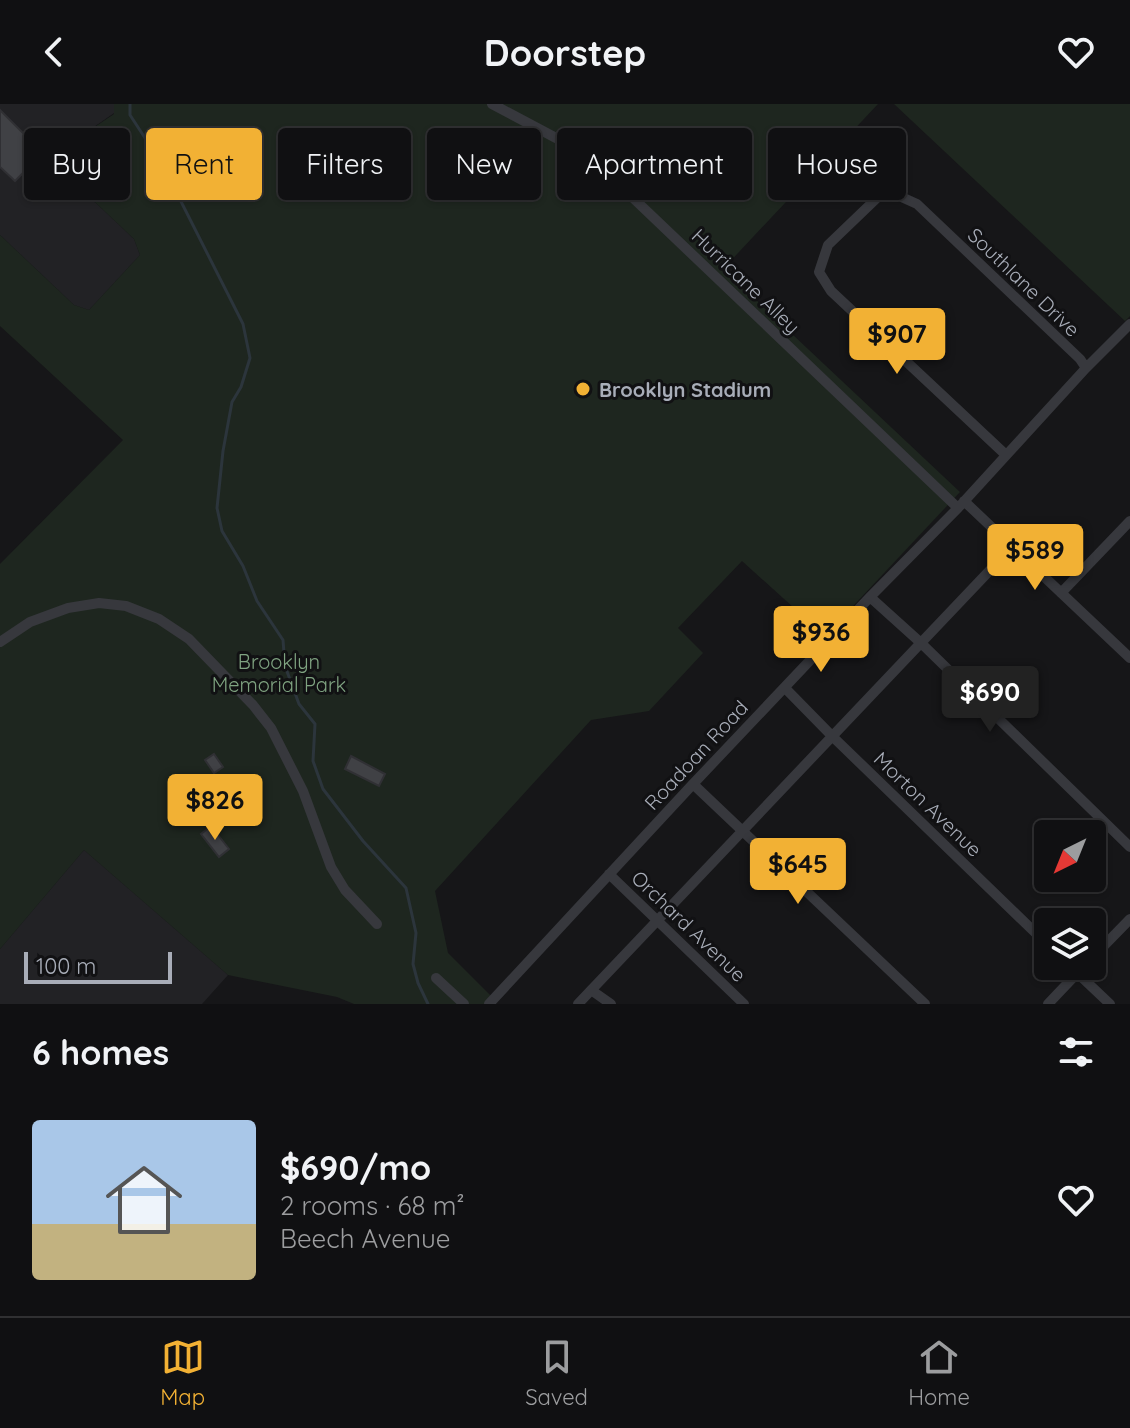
<!DOCTYPE html>
<html lang="en">
<head>
<meta charset="utf-8">
<style>
	body { margin:0; font-family:Quicksand,sans-serif; background:#1e1e20; color:#f1f3f6; height:100vh; display:flex; flex-direction:column; font-size:30px; white-space:nowrap }
	* { box-sizing:border-box; margin:0 }
	p { font-size:26px; color:#9c9d9f }
	.icon { flex:none; width:44px; height:44px; fill:none; stroke:currentColor; stroke-width:2; stroke-linecap:round; stroke-linejoin:round }
	.map { position:relative; height:900px; overflow:hidden }
	.drawer { display:flex; flex-direction:column; background:#101012; flex:1 }
	.drawer>* { flex:none }
	.hud { position:absolute; left:24px; top:24px; width:1082px; height:72px; display:flex; gap:16px }
	.needle { width:52px; rotate:223deg }
	.fabs { position:absolute; left:1034px; top:716px; display:grid; gap:16px }
	.fabs a { display:grid; place-items:center; width:72px; height:72px; border-radius:8px; background:#101012; box-shadow:0 2px 6px #0004,0 0 0 2px #303032; font-size:40px }
	.scale { position:absolute; left:24px; bottom:20px; width:148px; box-sizing:border-box; padding-left:8px; border:4px solid #a8adb8; border-top:0; font-size:22px; line-height:28px; white-space:nowrap; color:#a8adb8; -webkit-text-stroke:6px #111113; paint-order:stroke }
	.price { position:absolute; translate:-50% -68px; padding:0 18px; border-radius:8px; background:#f2b134; color:#111; font-size:26px; line-height:52px; filter:drop-shadow(0 2px 4px #0008) }
	.price::after { content:''; position:absolute; left:50%; top:48px; width:24px; height:18px; margin-left:-12px; background:inherit; clip-path:polygon(0 0,100% 0,50% 100%) }
	.price.current { background:#222; color:#fff }
	ul { padding:0; list-style:none }
	li { display:flex; align-items:center; gap:24px; height:200px; padding:0 32px }
	li span { display:grid; place-items:center; flex:none; width:224px; height:160px; border-radius:8px; color:#555 }
	li>.icon { margin-inline-start:auto }
	span .icon { width:96px; height:96px; fill:#fffc; stroke-width:1 }
	li b { font-size:34px }
	h2 { display:flex; justify-content:space-between; align-items:center; height:96px; padding:0 32px; font-size:34px }
	.tag { padding:0 28px; border-radius:8px; background:#101012; box-shadow:0 2px 6px #0004,0 0 0 2px #303032; font-size:28px; line-height:72px }
	.tag.current { background:#f2b134; color:#111 }
	header { display:flex; justify-content:space-between; align-items:center; height:104px; padding:0 32px; background:#101012; font-size:36px; font-weight:700 }
	.tabs { display:flex; justify-content:space-around; align-items:center; height:112px; border-top:2px solid #303032; background:#101012; font-size:22px; color:#9c9d9f }
	.tabs a { display:grid; justify-items:center; gap:4px }
	.tabs .current { color:#f2b134 }
	.map>svg:first-child { display:block }
	.built { fill:#222225 }
	.green { fill:#1e261f }
	.lines { fill:none; stroke-linecap:round; stroke-linejoin:round }
	.stream { stroke:#2c353c; stroke-width:3 }
	.building { fill:#404145; stroke:#303034; stroke-width:2 }
	.street { stroke:#37383d; stroke-width:10 }
	.poi-dot { fill:#f2b134; stroke:#111113; stroke-width:3 }
	.labels { text-anchor:middle; dominant-baseline:central; stroke-width:6; stroke-linejoin:round; paint-order:stroke }
	.street-label { font-size:20px; fill:#a8adb8; stroke:#111113 }
	.poi-label { font-size:20px; font-weight:bold; fill:#a8adb8; stroke:#111113; text-anchor:start }
	.park-label { font-size:20px; fill:#7fa381; stroke:#111113 }
</style>
</head>
<body>
<header><svg class="icon" aria-label="back" viewBox="0 0 24 24"><path d="M15 5l-7 7 7 7"/></svg>Doorstep<svg class="icon" aria-label="heart" viewBox="0 0 24 24"><path d="M12 20l-8-8c-3-5 5-10 8-4 3-6 11-1 8 4z"/></svg></header>
<div class="map">
<svg width="1130" height="900" viewBox="0 0 1130 900">
	<rect width="100%" height="100%" fill="#161618"/>
	<!-- built -->
	<path class="built" d="M0,0H114V9L74,37L60,65L134,135L140,151L89,206L74,201L0,131Z
		M84,746L228,871L202,900H0V845Z"/>
	<!-- green -->
	<path class="green" d="M114,0H878L723,165L960,388L825,532L742,457L678,524L703,549L649,607L591,616L435,787L448,849L494,895L488,900H354L337,893L228,871L84,746L0,845V460L123,336L0,222V131L74,201L89,206L140,151L134,135L60,65L74,37L114,10Z
		M894,0H1130V212L1125,217Z"/>
	<g class="lines">
		<!-- stream -->
		<path class="stream" d="M130,0V11L162,60L243,220L250,254L241,283L232,298L223,347L217,404L222,427L243,462L257,497L283,536L285,562L299,600L315,620L313,657L323,685L363,737L406,784L416,829L413,860L418,879L428,900"/>
	</g>
	<!-- building -->
	<path class="building" d="M0,6L43,49L15,77L0,63Z
		M214,650L223,663L214,669L205,656Z
		M351,652L385,670L379,682L345,665Z
		M211,722L229,745L219,753L201,730Z"/>
	<g class="lines">
		<!-- street -->
		<path class="street" d="M492,0L588,51L958,404
			M1006,351L831,187L819,168L828,141L878,93L897,91L917,100L1080,255L1086,264
			M964,397L1130,554
			M1061,489L1130,417
			M870,493L921,539L1130,743
			M0,538L30,518L68,504L99,499L126,502L159,515L189,535L253,601L271,624L303,687L331,763L345,786L377,820
			M785,584L832,632L1048,841
			M693,680L925,900
			M609,770L744,900
			M1092,854L1130,815
			M1070,862L1110,900
			M436,874L464,900
			M591,886L611,900
			M489,900L693,680L870,493L958,404L1086,264L1130,220
			M578,900L1012,443
			M1048,900L1084,862"/>
	</g>
	<!-- markers -->
	<circle class="poi-dot" cx="583" cy="285" r="8"/>
	<g class="labels">
		<!-- street labels -->
		<g class="street-label">
			<text transform="translate(746 177) rotate(44)">Hurricane Alley</text>
			<text transform="translate(1024 178) rotate(44)">Southlane Drive</text>
			<text transform="translate(696 651) rotate(-47)">Roadoan Road</text>
			<text transform="translate(928 700) rotate(44)">Morton Avenue</text>
			<text transform="translate(689 822) rotate(44)">Orchard Avenue</text>
		</g>
		<!-- poi labels -->
		<g class="poi-label">
			<text x="599" y="285">Brooklyn Stadium</text>
		</g>
		<!-- park labels -->
		<g class="park-label">
			<text x="279" y="557">Brooklyn<tspan x="279" dy="23">Memorial Park</tspan></text>
		</g>
	</g>
</svg>
<div class="fabs">
<a><svg class="needle" viewBox="-14 -14 28 28"><path d="M0-13l5 13h-10z" fill="#e53935"/><path d="M0 13l5-13h-10z" fill="#9c9d9f"/></svg></a>
<a><svg class="icon" aria-label="layers" viewBox="0 0 24 24"><path d="M12 4l9 5-9 5-9-5zM3 14l9 5 9-5"/></svg></a>
</div>
<div class="scale">100 m</div>
<b class="price" style="left:897px;top:272px">$907</b>
<b class="price" style="left:1035px;top:488px">$589</b>
<b class="price" style="left:821px;top:570px">$936</b>
<b class="price current" style="left:990px;top:630px">$690</b>
<b class="price" style="left:215px;top:738px">$826</b>
<b class="price" style="left:798px;top:802px">$645</b>
<div class="hud">
<a class="tag">Buy</a>
<a class="tag current">Rent</a>
<a class="tag">Filters</a>
<a class="tag">New</a>
<a class="tag">Apartment</a>
<a class="tag">House</a>
</div>
</div>
<section class="drawer">
<h2>6 homes<svg class="icon" aria-label="filters" viewBox="0 0 24 24"><path d="M4 7h16M4 17h16"/><circle cx="9" cy="7" r="2"/><circle cx="15" cy="17" r="2"/></svg></h2>
<ul>
<li><span style="background:linear-gradient(#a9c7e8 65%,#c2b280 0)"><svg class="icon" aria-label="home" viewBox="0 0 24 24"><path d="M3 11l9-7 9 7M6 9v11h12V9"/></svg></span><div><b>$690/mo</b><p>2 rooms · 68 m²</p><p>Beech Avenue</p></div><svg class="icon" aria-label="heart" viewBox="0 0 24 24"><path d="M12 20l-8-8c-3-5 5-10 8-4 3-6 11-1 8 4z"/></svg></li>
</ul>
</section>
<nav class="tabs">
<a class="current"><svg class="icon" aria-label="map" viewBox="0 0 24 24"><path d="M3 6l6-2 6 2 6-2v14l-6 2-6-2-6 2zM9 4v14M15 6v14"/></svg>Map</a>
<a><svg class="icon" aria-label="saved" viewBox="0 0 24 24"><path d="M7 4h10v16l-5-4-5 4z"/></svg>Saved</a>
<a><svg class="icon" aria-label="home" viewBox="0 0 24 24"><path d="M3 11l9-7 9 7M6 9v11h12V9"/></svg>Home</a>
</nav>
</body>
</html>
